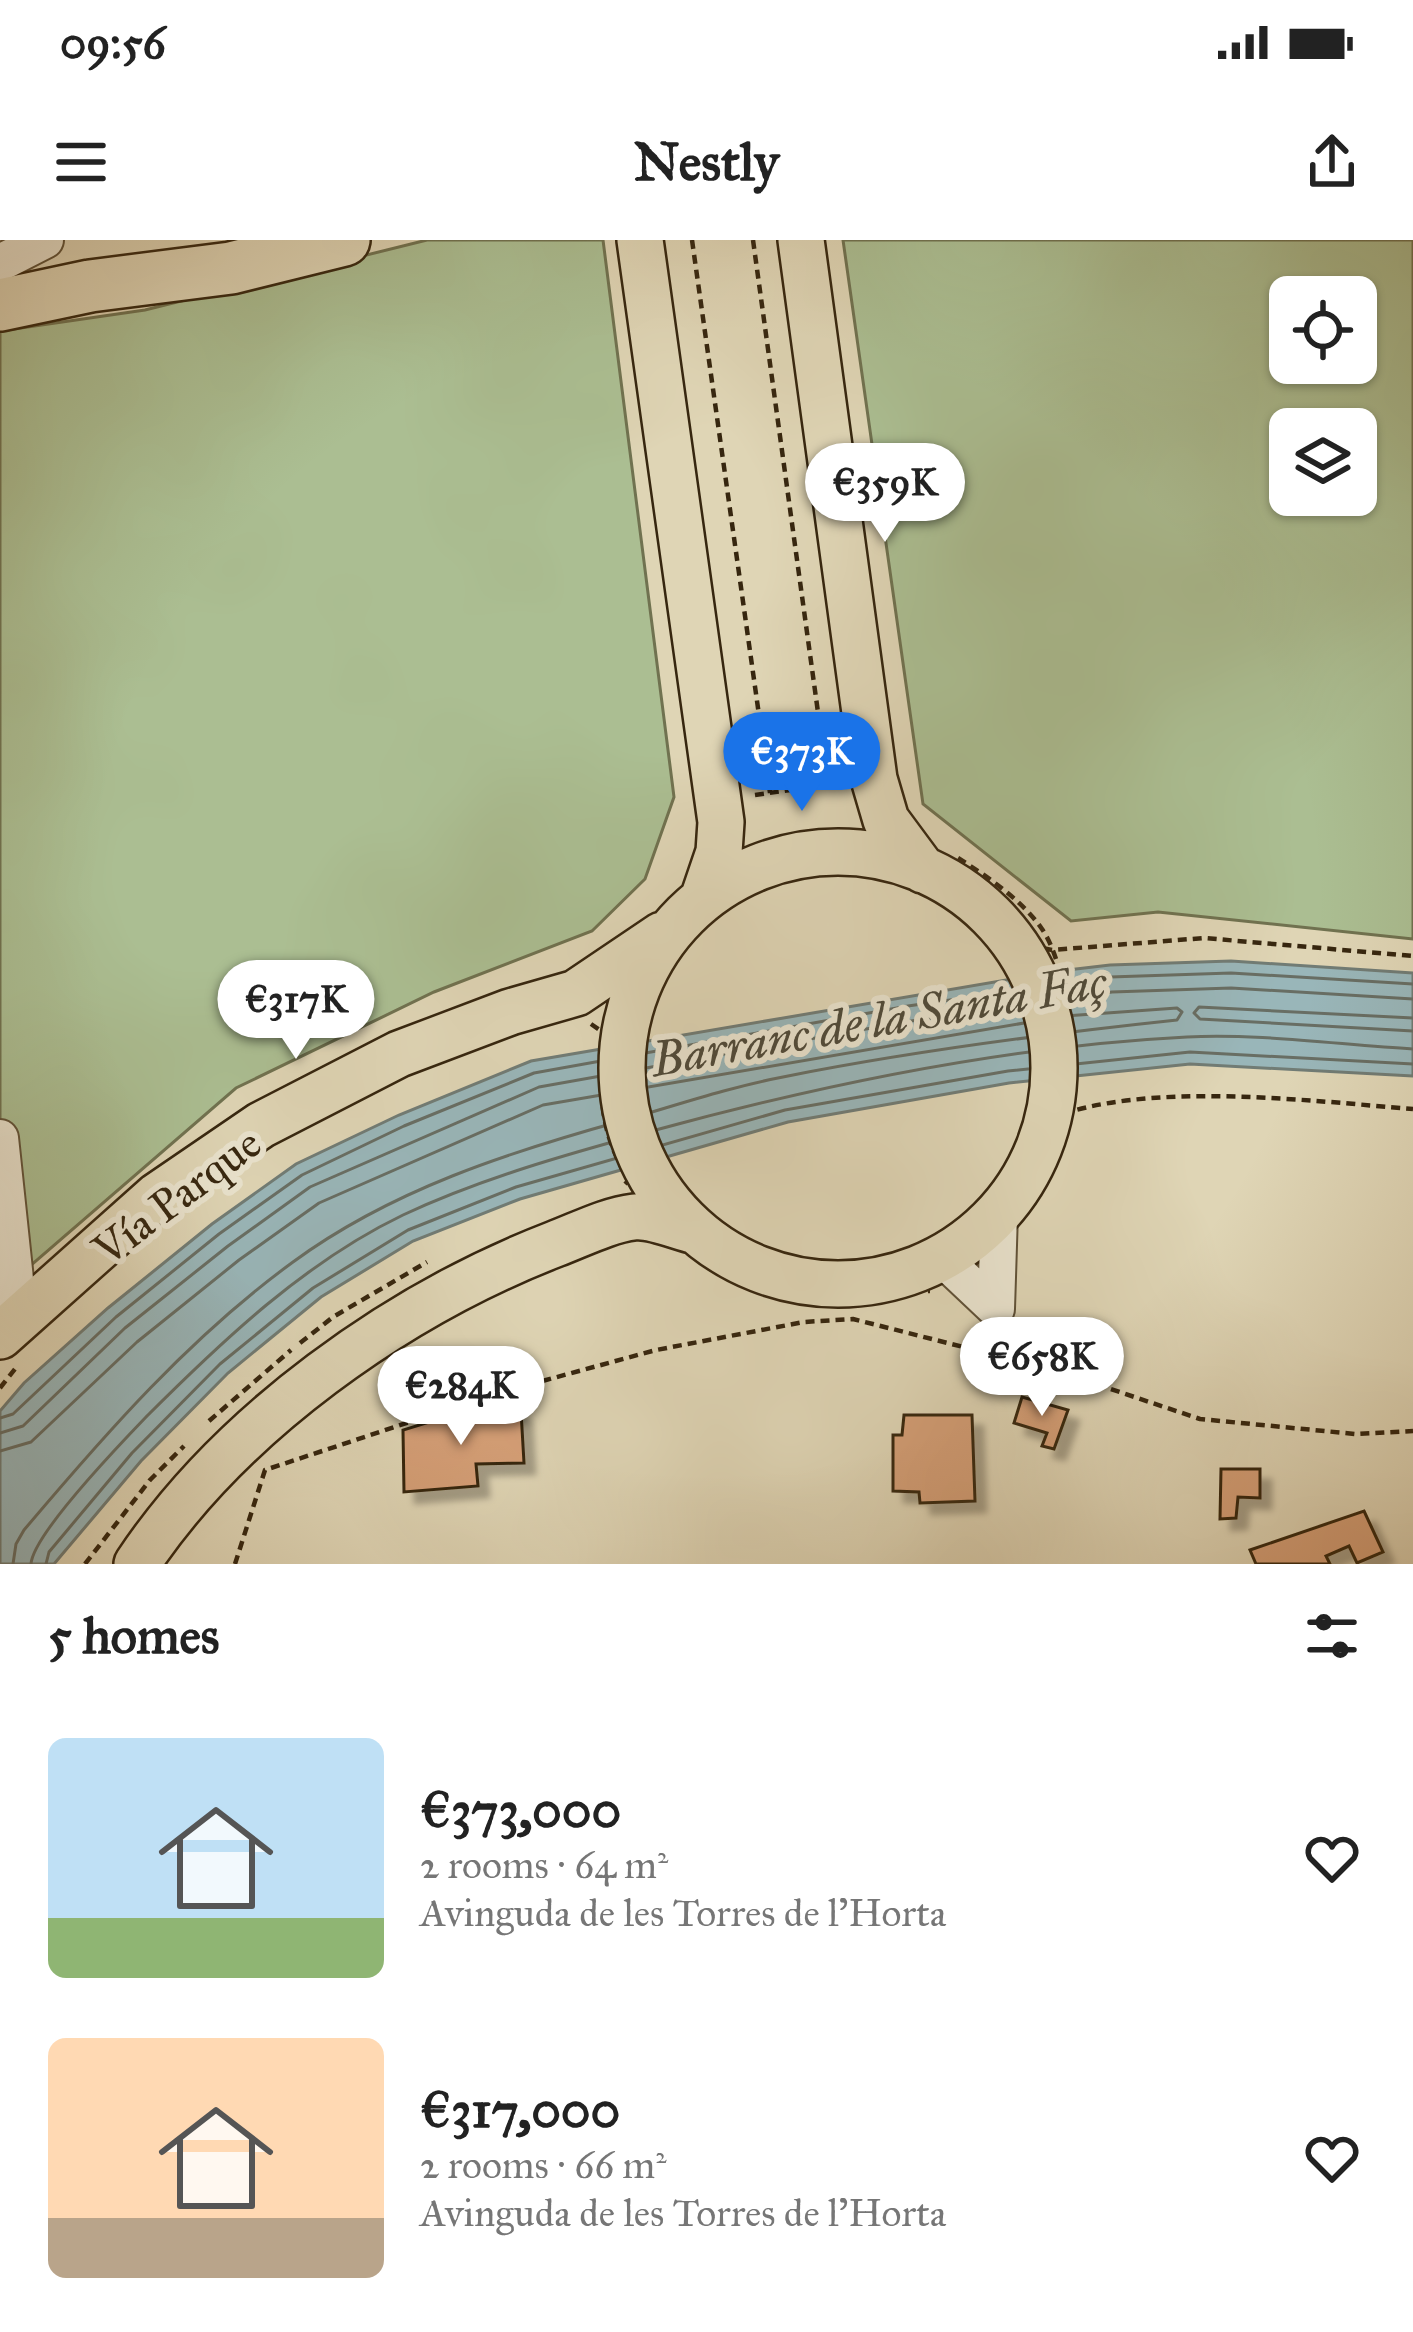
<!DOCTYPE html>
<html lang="en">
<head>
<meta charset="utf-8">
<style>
	body { margin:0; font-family:"IM FELL Great Primer",serif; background:#f6f6f6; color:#222; height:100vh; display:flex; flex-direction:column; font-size:45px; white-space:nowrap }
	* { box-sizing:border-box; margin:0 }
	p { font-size:39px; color:#767676 }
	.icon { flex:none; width:66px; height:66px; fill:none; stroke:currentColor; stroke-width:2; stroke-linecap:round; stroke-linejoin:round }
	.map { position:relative; height:1324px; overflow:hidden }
	.drawer { display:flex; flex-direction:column; background:#fff; flex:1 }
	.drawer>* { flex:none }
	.tools { position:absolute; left:1269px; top:36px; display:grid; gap:24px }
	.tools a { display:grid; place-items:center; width:108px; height:108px; border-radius:18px; background:#fff; box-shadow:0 3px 9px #0004; font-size:60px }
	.price { position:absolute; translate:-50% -102px; padding:0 27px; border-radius:42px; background:#fff; color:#222; font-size:39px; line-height:78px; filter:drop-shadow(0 3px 6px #0008) }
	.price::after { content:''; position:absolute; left:50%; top:72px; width:36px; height:27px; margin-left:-18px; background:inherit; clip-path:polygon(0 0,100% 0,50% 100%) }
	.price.current { background:#1a73e8; color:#fff }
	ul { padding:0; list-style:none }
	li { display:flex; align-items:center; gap:36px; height:300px; padding:0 48px }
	li span { display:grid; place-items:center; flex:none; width:336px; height:240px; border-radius:18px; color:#555 }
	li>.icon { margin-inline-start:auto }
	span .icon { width:144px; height:144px; fill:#fffc; stroke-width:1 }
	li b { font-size:51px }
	h2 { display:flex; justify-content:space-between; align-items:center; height:144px; padding:0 48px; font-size:51px }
	.status { display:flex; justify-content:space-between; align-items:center; height:84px; padding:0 60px; background:#fff; direction:ltr }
	.status svg { height:33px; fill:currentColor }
	header { display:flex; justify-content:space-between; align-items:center; height:156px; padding:0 48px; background:#fff; font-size:54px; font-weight:700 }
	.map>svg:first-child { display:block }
	.green { fill:#abbe92; stroke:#707250; stroke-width:3; fill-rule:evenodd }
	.water { fill:#99b6b9; stroke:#717c75; stroke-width:3 }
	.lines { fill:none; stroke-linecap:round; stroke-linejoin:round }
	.shore { stroke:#686e64; stroke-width:3 }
	.building { fill:#d59f77; stroke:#36260f; stroke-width:3; filter:url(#shadow) }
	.minor-casing { stroke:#605238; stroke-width:40 }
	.major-casing { stroke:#36260f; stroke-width:50 }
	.highway-casing { stroke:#36260f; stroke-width:56 }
	.path { stroke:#36260f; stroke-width:4.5; stroke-dasharray:9 6; stroke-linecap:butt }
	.minor { stroke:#eae4cf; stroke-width:36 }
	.major { stroke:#dfd5b5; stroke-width:45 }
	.highway { stroke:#dfd5b5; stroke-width:51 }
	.labels { text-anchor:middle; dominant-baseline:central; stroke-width:12; stroke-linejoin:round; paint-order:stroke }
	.street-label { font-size:45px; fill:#36260f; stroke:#eae4cf }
	.water-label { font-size:48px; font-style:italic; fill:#4f4a3a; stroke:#eae4cf }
</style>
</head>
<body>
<div class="status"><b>09:56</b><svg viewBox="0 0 49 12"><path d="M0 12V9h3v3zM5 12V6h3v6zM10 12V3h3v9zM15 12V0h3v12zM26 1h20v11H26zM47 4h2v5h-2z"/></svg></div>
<header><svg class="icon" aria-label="menu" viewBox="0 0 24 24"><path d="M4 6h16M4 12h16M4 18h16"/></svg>Nestly<svg class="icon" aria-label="share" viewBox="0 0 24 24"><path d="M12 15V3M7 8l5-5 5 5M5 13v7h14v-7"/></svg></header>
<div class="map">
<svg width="1413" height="1324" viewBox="0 0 1413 1324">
	<defs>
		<filter id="shadow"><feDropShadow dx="11" dy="11" stdDeviation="3" flood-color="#0004"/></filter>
	</defs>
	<rect width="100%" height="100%" fill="#dfd5b5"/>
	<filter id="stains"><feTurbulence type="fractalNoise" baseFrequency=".00167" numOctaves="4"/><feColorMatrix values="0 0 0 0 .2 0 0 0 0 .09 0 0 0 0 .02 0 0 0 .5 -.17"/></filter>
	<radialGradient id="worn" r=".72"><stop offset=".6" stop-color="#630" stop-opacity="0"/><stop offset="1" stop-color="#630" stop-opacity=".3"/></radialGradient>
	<!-- green -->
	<path class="green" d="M427,0H603L674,557L645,639L592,691L434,752L236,848L0,1052V91L145,70Z
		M843,0H1413V699L1158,672L1071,681L923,564ZM1290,57H1356V123H1290ZM1290,189H1356V255H1290Z"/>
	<!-- water -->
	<path class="water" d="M1231,721L1413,733V836L1190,824L1009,843L788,882L520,959L413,1001L321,1057L228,1133L141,1221L54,1324H0V1171L24,1143L108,1068L212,984L296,924L399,875L531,821L1059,731L1110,725Z"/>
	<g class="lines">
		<!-- shore -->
		<path class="shore" d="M1413,778L1199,767L1194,773L1200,779L1413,791
			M0,1178L13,1174L116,1077L219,994L302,935L404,886L534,833L908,766L1110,737L1231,733L1413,744
			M0,1193L23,1186L125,1088L228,1006L310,947L539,847L911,781L1112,752L1231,748L1413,759
			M0,1211L31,1202L137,1102L239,1020L319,963L543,865L1065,776L1177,768L1182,772L1177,780C1045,794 913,811 783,837C730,847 677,865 625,880C509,912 391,950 293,1022C190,1097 106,1193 24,1290L16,1304L13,1324
			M31,1324C33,1294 122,1202 147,1176C222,1101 305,1022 403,975C482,938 568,914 652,891C824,844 1008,806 1187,797C1256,793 1342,805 1413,809
			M46,1324L49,1312L132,1213L220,1124L313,1048L408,990L516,947L785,870L1008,831L1190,812L1413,824"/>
	</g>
	<!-- building -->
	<path class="building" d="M1022,1157L1068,1170L1054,1209L1042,1206L1047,1193L1014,1183Z
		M507,1163L521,1171L524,1223L476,1224L478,1246L404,1252L403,1190L452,1175L470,1176Z
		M904,1175H972L975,1261L920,1263L919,1252L893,1251V1195H902Z
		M1221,1229H1260V1258L1238,1257L1236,1278L1220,1279Z
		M1364,1271L1383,1312L1357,1323L1349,1306L1326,1316L1330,1324H1256L1250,1310Z"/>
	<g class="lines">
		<!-- minor casing -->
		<g class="minor-casing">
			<path id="minor" d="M0,23L45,0
				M0,898L19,1077
				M942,1018L996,1069
				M996,1069L999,973"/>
		</g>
		<!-- major casing -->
		<g class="major-casing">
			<path id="major" d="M640,0L721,582L719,612L703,659
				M801,0L874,539L886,580L923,630
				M622 828a216 216 0 1 1 432 0a216 216 0 1 1-432 0Z
				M0,1096L157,956L261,885L399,814L510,772L576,753L662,695
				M137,1324C231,1183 397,1065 555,1004C579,995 608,980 634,977C652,975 678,987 696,991"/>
		</g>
		<!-- highway casing -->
		<g class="highway-casing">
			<path id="highway" d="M0,65L90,46L231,28L344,0"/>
		</g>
		<!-- path -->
		<path class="path" d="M692,0L770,553
			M753,0L828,545
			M755,555L839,543
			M958,618C988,637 1022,660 1042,689C1073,734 1082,866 1059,914C1051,930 1038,945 1028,960
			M1014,702L1052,710L1204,698L1413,716
			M591,784L604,793C600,850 597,889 629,940L625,944
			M1049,879C1145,840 1310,861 1413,869
			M710,1024C792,1077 840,1051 930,1051
			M1016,1090L1054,1129
			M300,1103L333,1077L427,1022
			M0,1148L15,1129
			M209,1181L291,1110
			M85,1324L150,1240L184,1206
			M235,1324L265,1230L491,1155L656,1110L804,1082L853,1079L1054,1130L1200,1179L1355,1194L1413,1191"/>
		<!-- minor -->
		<use href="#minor" class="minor"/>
		<!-- major -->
		<use href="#major" class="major"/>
		<!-- highway -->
		<use href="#highway" class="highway"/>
	</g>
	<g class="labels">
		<!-- street labels -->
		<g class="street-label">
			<text transform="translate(177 956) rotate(-37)">Vía Parque</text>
		</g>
		<!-- water labels -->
		<g class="water-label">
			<text transform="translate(879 780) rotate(-10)">Barranc de la Santa Faç</text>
		</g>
	</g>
	<rect width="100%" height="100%" filter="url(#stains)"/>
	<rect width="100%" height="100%" fill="url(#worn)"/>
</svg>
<div class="tools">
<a><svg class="icon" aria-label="locate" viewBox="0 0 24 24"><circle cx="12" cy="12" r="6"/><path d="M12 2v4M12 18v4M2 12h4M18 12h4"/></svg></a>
<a><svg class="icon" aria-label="layers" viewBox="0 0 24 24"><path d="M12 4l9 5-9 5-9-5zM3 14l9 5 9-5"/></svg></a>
</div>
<b class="price" style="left:885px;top:305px">€359K</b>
<b class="price current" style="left:802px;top:574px">€373K</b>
<b class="price" style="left:296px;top:822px">€317K</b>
<b class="price" style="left:1042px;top:1179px">€658K</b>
<b class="price" style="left:461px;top:1208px">€284K</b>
</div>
<section class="drawer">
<h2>5 homes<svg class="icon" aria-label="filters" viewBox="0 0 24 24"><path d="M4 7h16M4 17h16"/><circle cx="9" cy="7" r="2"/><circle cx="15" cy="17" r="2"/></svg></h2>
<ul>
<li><span style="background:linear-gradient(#bfe0f5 75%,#8fb573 0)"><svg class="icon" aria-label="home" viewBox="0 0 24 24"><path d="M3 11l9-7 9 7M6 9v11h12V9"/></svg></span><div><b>€373,000</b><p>2 rooms · 64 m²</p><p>Avinguda de les Torres de l'Horta</p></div><svg class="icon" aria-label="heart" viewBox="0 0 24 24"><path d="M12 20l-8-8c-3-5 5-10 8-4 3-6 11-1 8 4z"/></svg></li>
<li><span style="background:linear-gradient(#ffd9b3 75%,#b9a48a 0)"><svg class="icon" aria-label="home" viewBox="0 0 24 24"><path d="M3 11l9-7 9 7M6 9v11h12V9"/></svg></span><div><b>€317,000</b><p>2 rooms · 66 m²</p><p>Avinguda de les Torres de l'Horta</p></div><svg class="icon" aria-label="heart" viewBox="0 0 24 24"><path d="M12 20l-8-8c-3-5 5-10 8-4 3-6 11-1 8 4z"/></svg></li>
</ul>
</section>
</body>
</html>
